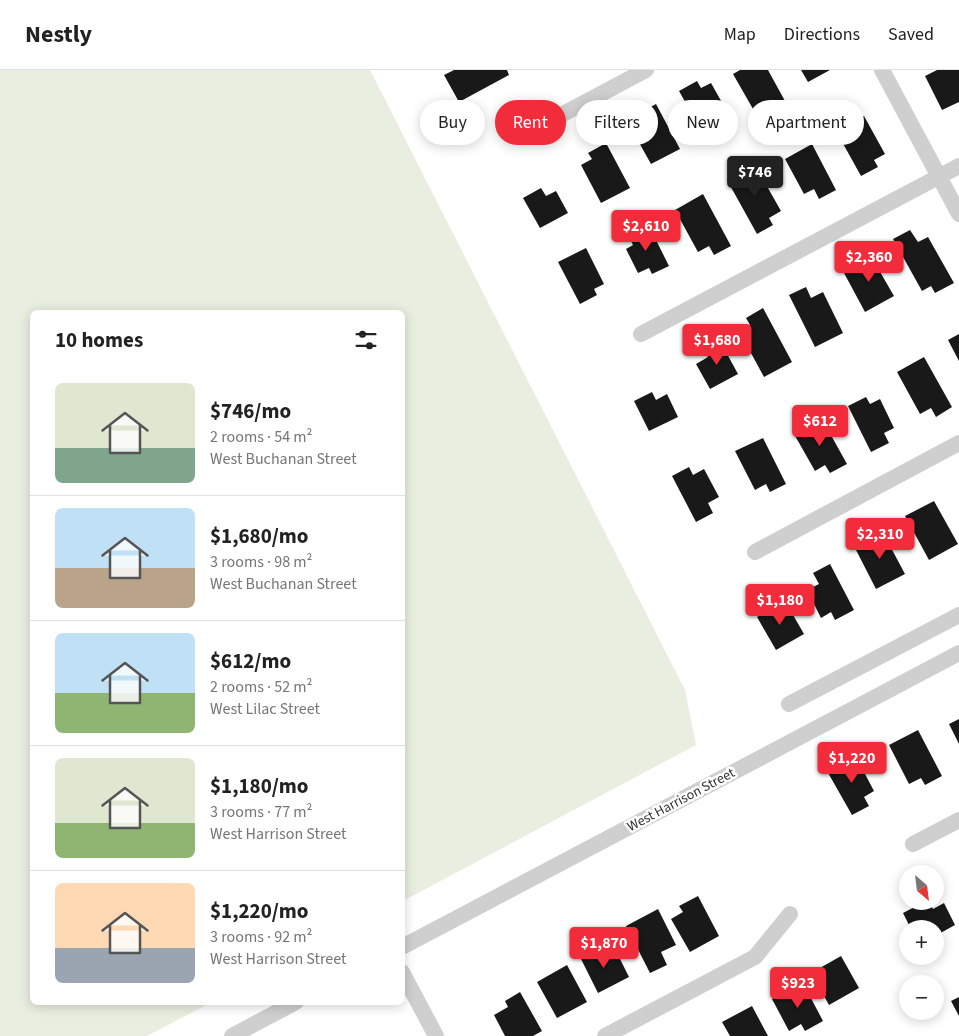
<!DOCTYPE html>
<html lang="en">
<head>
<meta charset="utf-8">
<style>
	body { margin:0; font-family:"Source Sans 3",sans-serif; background:#f2f2f2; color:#222; height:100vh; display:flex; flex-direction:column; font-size:19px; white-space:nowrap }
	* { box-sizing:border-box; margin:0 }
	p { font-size:16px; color:#767676 }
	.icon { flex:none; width:28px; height:28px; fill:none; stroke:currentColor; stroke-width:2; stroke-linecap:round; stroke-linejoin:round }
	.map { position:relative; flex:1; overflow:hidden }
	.side { position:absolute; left:30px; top:240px; width:375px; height:695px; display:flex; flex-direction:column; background:#fff; border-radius:8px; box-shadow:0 2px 12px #0003 }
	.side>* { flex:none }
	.guide { position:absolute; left:420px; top:30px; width:464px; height:45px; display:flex; gap:10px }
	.needle { width:32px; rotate:152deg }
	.fabs { position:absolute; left:899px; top:795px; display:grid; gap:10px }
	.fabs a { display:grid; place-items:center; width:45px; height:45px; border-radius:50%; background:#fff; box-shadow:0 2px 12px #0003; font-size:25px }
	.price { position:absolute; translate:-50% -42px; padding:0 11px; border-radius:5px; background:#f22c3b; color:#fff; font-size:16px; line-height:32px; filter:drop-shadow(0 1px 2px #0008) }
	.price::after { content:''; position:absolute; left:50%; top:30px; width:15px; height:11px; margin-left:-8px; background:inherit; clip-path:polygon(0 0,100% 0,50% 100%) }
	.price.on { background:#222; color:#fff }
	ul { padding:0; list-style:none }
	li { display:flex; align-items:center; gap:15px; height:125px; padding:0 25px }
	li+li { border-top:1px solid #e0e0e0 }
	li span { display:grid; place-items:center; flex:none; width:140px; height:100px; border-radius:8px; color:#555 }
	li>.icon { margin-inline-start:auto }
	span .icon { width:60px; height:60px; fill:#fffc; stroke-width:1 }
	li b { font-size:21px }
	h2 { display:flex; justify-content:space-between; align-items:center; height:60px; padding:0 25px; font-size:21px }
	.pill { padding:0 18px; border-radius:22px; background:#fff; box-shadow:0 2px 12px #0003; font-size:18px; line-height:45px }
	.pill.on { background:#f22c3b; color:#fff }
	header { display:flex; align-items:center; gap:30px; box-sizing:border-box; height:70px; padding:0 25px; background:#fff; border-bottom:1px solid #e0e0e0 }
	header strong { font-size:24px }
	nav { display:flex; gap:28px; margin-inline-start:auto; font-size:18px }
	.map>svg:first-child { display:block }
	.green { fill:#e8efe0 }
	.building { fill:#191919 }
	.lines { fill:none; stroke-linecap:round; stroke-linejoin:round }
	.street { stroke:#cfcfcf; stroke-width:16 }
	.labels { text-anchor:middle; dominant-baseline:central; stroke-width:5; stroke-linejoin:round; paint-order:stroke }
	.street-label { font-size:14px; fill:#323232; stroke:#fff }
</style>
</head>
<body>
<header>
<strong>Nestly</strong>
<nav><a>Map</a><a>Directions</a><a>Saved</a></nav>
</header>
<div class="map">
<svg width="959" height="966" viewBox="0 0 959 966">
	<rect width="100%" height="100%" fill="#fff"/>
	<!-- green -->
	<path class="green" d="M0,0H370L685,620L696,675L403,831L402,242H32V932L210,933L147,966H0Z"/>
	<!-- building -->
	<path class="building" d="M454,0H507L509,5L459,32L444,5Z
		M740,0H768L785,31L757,46L733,4Z
		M801,0H830L808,12Z
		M937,0H959V32L942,40L925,6Z
		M697,11L701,18L711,13L729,45L701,60L679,21Z
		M656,34L680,79L651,94L632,60L642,56L636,45Z
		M864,46L885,84L874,90L878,97L861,106L836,61Z
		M606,73L630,118L601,133L581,95L592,89L588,83Z
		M812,74L836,120L819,129L814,119L804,124L785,89Z
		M755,95L781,141L769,148L773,155L757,164L727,110Z
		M541,118L546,126L556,121L568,143L540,158L523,128Z
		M703,124L731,176L714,185L709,176L698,182L675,140Z
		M649,156L669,196L652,204L649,198L638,203L626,179L633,175L629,167Z
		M910,160L918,172L928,167L954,213L935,223L931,216L922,221L893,169Z
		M586,178L604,214L594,219L597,225L580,234L558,192Z
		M868,181L894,226L865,242L844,203L863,192L859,186Z
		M806,217L811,228L823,222L843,263L815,277L789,225Z
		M763,238L792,292L764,307L739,261L750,255L746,248Z
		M959,264V291L948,270Z
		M720,271L738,304L710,319L696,294L708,287L704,280Z
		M924,287L952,337L936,347L931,338L920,344L897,302Z
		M652,322L656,330L667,324L678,347L649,361L634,331Z
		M866,327L870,334L880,329L894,358L884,363L889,373L871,382L848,336Z
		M822,349L847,394L830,403L825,395L815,401L794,364Z
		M763,368L786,414L770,422L766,414L755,420L735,381Z
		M689,397L693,405L704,399L719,427L708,433L713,443L696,452L672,406Z
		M934,431L958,474L929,490L905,446Z
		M881,459L905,504L876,519L856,480L867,475L863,468Z
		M830,494L854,540L835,550L831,542L821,548L807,520L819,514L813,503Z
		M785,531L804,564L776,580L757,547Z
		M959,649V674L949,654Z
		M918,660L942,706L925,715L921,708L909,714L889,675Z
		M855,685L874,721L864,727L869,736L852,745L827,701Z
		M698,826L719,866L690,882L671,849L683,842L679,836Z
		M926,831H929L933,839L944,833L955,855L935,866V859H922L921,857L911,859L903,843Z
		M658,839L676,875L661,882L667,895L650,903L626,856Z
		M598,877L602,885L615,879L629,907L598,923L580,887Z
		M841,886L859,918L829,935L811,903Z
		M567,895L587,932L557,948L537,912Z
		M803,913L823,951L805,961L801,954L789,961L772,929Z
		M520,922L542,961L533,966H505L494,945L508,937L505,931Z
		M959,927V946L951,931Z
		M752,936L768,966H730L722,952Z"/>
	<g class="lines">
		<!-- street -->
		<path class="street" d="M882,0L959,144
			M531,61L646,0
			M641,264L959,96
			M755,482L959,373
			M789,634L959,545
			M913,774L959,750
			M402,877L959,583
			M402,902L436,966
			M232,966L296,932
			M605,966L755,887L790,844"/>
	</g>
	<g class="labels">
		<!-- street labels -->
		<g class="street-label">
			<text transform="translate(681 730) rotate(-28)">West Harrison Street</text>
		</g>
	</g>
</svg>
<div class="fabs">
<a><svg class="needle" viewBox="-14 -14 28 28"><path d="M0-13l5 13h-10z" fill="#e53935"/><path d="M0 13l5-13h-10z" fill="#767676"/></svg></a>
<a>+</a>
<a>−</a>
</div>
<b class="price on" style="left:755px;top:128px">$746</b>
<b class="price" style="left:646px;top:182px">$2,610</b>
<b class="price" style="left:869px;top:213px">$2,360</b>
<b class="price" style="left:717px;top:296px">$1,680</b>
<b class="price" style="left:820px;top:377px">$612</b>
<b class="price" style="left:880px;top:490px">$2,310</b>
<b class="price" style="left:780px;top:556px">$1,180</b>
<b class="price" style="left:852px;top:714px">$1,220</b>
<b class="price" style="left:604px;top:899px">$1,870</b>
<b class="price" style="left:798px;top:939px">$923</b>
<div class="guide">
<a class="pill">Buy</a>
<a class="pill on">Rent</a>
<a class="pill">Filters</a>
<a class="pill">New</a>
<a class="pill">Apartment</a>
</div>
<section class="side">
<h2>10 homes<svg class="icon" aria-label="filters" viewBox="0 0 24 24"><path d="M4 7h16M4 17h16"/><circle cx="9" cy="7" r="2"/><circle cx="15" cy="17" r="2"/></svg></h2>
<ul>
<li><span style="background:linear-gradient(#dfe7d0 65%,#7fa58c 0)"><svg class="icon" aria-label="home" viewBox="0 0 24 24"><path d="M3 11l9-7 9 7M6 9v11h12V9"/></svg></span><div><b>$746/mo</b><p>2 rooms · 54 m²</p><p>West Buchanan Street</p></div></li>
<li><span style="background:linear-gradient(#bfe0f5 60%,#b9a48a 0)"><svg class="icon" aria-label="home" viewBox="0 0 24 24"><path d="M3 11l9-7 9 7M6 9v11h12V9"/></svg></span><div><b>$1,680/mo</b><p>3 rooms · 98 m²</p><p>West Buchanan Street</p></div></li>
<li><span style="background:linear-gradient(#bfe0f5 60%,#8fb573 0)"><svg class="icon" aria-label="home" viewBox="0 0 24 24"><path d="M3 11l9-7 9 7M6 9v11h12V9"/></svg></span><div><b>$612/mo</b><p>2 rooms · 52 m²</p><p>West Lilac Street</p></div></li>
<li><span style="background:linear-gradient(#dfe7d0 65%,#8fb573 0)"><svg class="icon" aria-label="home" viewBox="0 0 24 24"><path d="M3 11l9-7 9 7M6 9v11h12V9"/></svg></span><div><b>$1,180/mo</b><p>3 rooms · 77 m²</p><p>West Harrison Street</p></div></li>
<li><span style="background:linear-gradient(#ffd9b3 65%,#9aa5b1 0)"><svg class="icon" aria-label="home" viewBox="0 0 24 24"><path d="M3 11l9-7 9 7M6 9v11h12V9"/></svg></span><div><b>$1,220/mo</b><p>3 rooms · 92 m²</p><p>West Harrison Street</p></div></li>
</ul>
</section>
</div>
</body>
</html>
